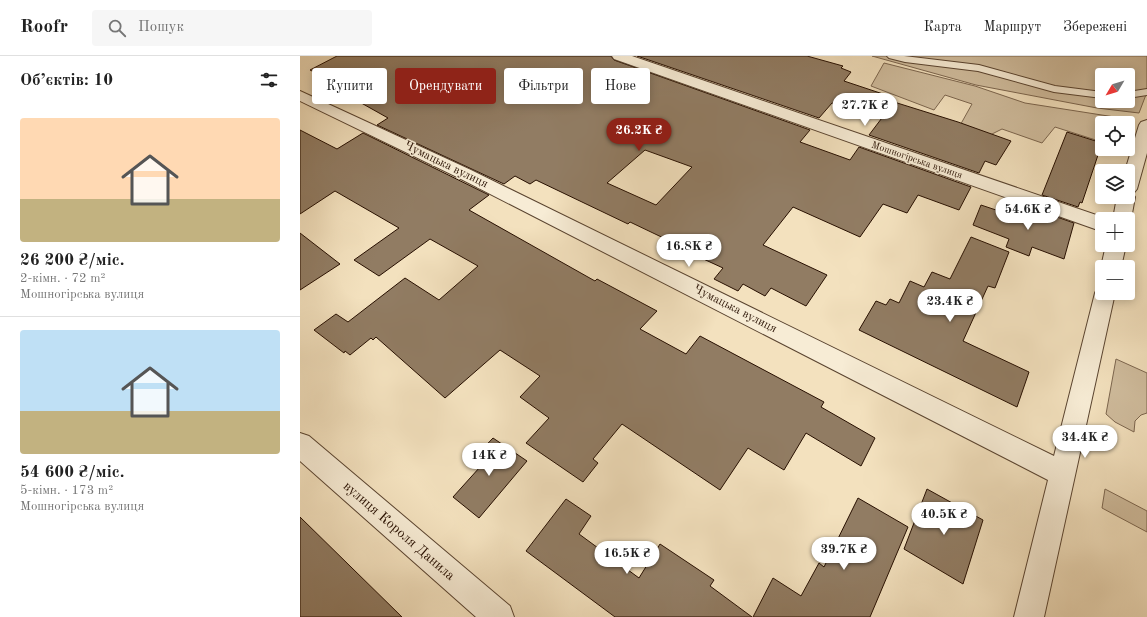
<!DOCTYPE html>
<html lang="uk">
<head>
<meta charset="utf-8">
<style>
	body { margin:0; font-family:"Old Standard TT",serif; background:#f6f6f6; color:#222; height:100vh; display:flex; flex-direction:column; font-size:15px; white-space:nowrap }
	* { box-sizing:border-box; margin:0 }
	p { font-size:13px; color:#767676 }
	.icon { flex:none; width:22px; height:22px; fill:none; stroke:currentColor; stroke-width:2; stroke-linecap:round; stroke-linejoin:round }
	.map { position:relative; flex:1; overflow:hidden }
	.side { display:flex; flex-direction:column; background:#fff; width:300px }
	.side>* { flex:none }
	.guide { position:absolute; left:12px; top:12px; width:380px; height:36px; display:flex; gap:8px }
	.needle { width:26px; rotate:232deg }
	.tools { position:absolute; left:795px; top:12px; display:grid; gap:8px }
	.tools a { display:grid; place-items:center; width:40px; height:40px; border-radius:4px; background:#fff; box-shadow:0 2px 10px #0003; font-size:20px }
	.price { position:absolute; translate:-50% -34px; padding:0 9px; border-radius:14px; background:#fff; color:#222; font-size:13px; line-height:26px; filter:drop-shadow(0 1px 2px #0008) }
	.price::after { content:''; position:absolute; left:50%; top:24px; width:12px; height:9px; margin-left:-6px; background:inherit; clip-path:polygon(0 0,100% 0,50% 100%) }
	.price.current { background:#8f2418; color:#fff }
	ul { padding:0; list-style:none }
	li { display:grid; align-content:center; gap:8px; height:212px; padding:0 20px }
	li+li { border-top:1px solid #e0e0e0 }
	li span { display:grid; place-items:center; height:124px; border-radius:4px; color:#555 }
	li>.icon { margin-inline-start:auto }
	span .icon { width:72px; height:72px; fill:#fffc; stroke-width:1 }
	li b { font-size:17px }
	h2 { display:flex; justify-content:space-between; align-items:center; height:48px; padding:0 20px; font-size:17px }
	.pill { padding:0 14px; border-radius:4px; background:#fff; box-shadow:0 2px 10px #0003; font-size:14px; line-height:36px }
	.pill.current { background:#8f2418; color:#fff }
	header { display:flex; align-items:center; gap:24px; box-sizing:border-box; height:56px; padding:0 20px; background:#fff; border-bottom:1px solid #e0e0e0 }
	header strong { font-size:19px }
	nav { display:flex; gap:22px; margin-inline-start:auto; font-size:14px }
	.search { width:280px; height:36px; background:#f6f6f6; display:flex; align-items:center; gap:10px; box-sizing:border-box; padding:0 14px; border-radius:4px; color:#767676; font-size:15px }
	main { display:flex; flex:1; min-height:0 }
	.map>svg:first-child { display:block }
	.green { fill:#d0bd9e; stroke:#7c664f; fill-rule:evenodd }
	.building { fill:#917c63; stroke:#270f00; fill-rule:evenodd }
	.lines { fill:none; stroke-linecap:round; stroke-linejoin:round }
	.lane-casing { stroke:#5a4430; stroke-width:2 }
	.street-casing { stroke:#5a4430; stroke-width:2 }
	.lane { fill:#f7ecd5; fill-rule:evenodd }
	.street { fill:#f7ecd5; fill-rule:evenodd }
	.labels { text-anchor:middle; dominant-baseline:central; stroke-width:3; stroke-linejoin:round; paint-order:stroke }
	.far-street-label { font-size:10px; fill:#270f00; stroke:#f7ecd5 }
	.street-label { font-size:12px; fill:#270f00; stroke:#f7ecd5 }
	.near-street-label { font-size:14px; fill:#270f00; stroke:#f7ecd5 }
</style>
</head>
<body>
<header>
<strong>Roofr</strong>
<div class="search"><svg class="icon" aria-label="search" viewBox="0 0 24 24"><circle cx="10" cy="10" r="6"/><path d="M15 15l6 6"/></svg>Пошук</div>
<nav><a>Карта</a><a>Маршрут</a><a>Збережені</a></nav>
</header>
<main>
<section class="side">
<h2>Об’єктів: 10<svg class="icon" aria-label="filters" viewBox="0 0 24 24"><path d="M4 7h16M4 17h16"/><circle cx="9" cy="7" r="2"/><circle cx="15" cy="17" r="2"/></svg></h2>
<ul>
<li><span style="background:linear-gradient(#ffd9b3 65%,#c2b280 0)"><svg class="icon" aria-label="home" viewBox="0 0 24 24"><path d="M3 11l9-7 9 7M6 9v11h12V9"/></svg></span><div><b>26 200 ₴/міс.</b><p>2-кімн. · 72 m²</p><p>Мошногірська вулиця</p></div></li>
<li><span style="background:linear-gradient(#bfe0f5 65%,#c2b280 0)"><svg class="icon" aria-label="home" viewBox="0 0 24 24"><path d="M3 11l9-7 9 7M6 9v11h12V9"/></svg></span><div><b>54 600 ₴/міс.</b><p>5-кімн. · 173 m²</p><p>Мошногірська вулиця</p></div></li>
</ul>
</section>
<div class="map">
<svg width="847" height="561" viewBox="0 0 847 561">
	<rect width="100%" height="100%" fill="#f3e1be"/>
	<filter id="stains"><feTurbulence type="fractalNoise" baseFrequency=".005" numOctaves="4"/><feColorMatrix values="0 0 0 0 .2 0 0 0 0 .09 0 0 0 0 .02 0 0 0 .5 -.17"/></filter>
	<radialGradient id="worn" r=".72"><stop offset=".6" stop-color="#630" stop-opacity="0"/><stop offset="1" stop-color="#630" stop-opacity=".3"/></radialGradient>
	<!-- green -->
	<path class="green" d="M572,0H847V36L839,57L797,52L676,29ZM802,19H828V45H802Z
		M584,7L675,30L725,47L821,62L819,67H802V86L755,71L742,87L702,73L684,82L658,73L672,48L645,39L634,54L571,30Z
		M816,303L847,317V357L841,359L835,365L834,376L815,366L806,358Z
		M805,433L847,455V476L802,452Z"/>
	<!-- building -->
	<path class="building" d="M37,0H311L314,4L510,74L500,86L550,104L559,91L671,131L659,154L618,139L607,157L583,148L560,181L493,151L463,189L527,219L506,250L471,232L465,240L443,228L438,235L414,223L423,212L373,189L374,187L330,166L328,168L236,124L230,128L215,120L204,128L77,69L88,62L31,30L37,27L10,14ZM345,94L392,111L356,149L307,127Z
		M337,0H507L543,10L541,12L551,16L544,25L583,38L566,58L532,47L519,62Z
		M594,46L658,66L711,85L696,109L685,105L679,117L569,79Z
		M0,74L37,93L63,77L189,139L169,154L295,225L297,223L357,255L340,273L386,298L400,280L524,346L521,351L575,382L561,410L506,377L484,414L448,392L420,434L322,368L293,403L298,407L283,426L226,387L249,362L220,341L240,320L200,294L145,342L76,281L73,284L71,282L50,299L45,295L44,297L14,274L36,258L48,266L105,222L139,244L178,210L130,183L79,220L54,204L99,172L35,135L0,158Z
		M767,76L802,87L782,147L780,146L778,151L742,139Z
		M681,149L732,166L737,154L774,167L764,203L732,191L729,200L706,191L709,183L673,169Z
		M0,177L40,208L0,234Z
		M671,181L709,196L695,232L688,230L663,285L729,316L717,351L559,274L576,245L586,249L590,243L599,247L610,225L624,231L632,216L650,223Z
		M193,382L227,405L179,462L153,441L180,411L171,405Z
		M627,433L683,464L663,528L604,493Z
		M558,442L608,471L570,561H453L473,522L501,540L519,507L524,511Z
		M266,443L291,460L279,478L339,522L360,488L414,524L410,530L452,561H315L226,495Z
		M0,461L102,561H0Z"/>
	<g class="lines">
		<!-- lane casing -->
		<g class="lane-casing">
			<path id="lane" d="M587,0H604L679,9L755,30L802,36V42L754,36L678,15L605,6L589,2Z
				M847,33V39L828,42V36Z"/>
		</g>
		<!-- street casing -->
		<g class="street-casing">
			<path id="street" d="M312,0H332L808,163H802V175L795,173L314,3Z
				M0,35L171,114L754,400L795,237L798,231L802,230V237H815L744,561H714L748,424L159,122L0,45Z
				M847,64V97L837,133L833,138L835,141L831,163L828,168V163H813L817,141H828V115H825L839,69L841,66Z
				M806,189H826L821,211H802V213L801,211Z
				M0,377L9,380L210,550L214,561H176L0,405Z"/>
		</g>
		<!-- lane -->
		<use href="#lane" class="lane"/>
		<!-- street -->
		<use href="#street" class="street"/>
	</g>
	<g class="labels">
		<!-- far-street labels -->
		<g class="far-street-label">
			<text transform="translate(617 104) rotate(19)">Мошногірська вулиця</text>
		</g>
		<!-- street labels -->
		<g class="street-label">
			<text transform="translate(146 109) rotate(26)">Чумацька вулиця</text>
			<text transform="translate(435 253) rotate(27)">Чумацька вулиця</text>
		</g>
		<!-- near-street labels -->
		<g class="near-street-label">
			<text transform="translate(99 475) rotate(41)">вулиця Короля Данила</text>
		</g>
	</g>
	<rect width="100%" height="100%" filter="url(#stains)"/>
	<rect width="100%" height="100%" fill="url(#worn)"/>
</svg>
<div class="tools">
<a><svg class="needle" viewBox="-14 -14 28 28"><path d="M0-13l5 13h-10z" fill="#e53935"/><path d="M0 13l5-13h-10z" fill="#767676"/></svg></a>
<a><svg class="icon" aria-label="locate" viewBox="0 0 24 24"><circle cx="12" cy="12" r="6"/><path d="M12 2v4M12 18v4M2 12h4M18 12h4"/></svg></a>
<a><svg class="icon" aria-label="layers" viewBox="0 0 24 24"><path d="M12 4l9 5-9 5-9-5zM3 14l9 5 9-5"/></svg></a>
<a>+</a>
<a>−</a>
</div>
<b class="price" style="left:565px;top:71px">27.7K ₴</b>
<b class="price current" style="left:339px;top:96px">26.2K ₴</b>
<b class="price" style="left:728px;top:175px">54.6K ₴</b>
<b class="price" style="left:389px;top:212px">16.8K ₴</b>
<b class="price" style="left:650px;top:267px">23.4K ₴</b>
<b class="price" style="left:785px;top:403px">34.4K ₴</b>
<b class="price" style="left:189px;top:421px">14K ₴</b>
<b class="price" style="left:644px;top:480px">40.5K ₴</b>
<b class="price" style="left:544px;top:515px">39.7K ₴</b>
<b class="price" style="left:327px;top:519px">16.5K ₴</b>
<div class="guide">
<a class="pill">Купити</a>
<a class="pill current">Орендувати</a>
<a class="pill">Фільтри</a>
<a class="pill">Нове</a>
</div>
</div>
</main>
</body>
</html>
